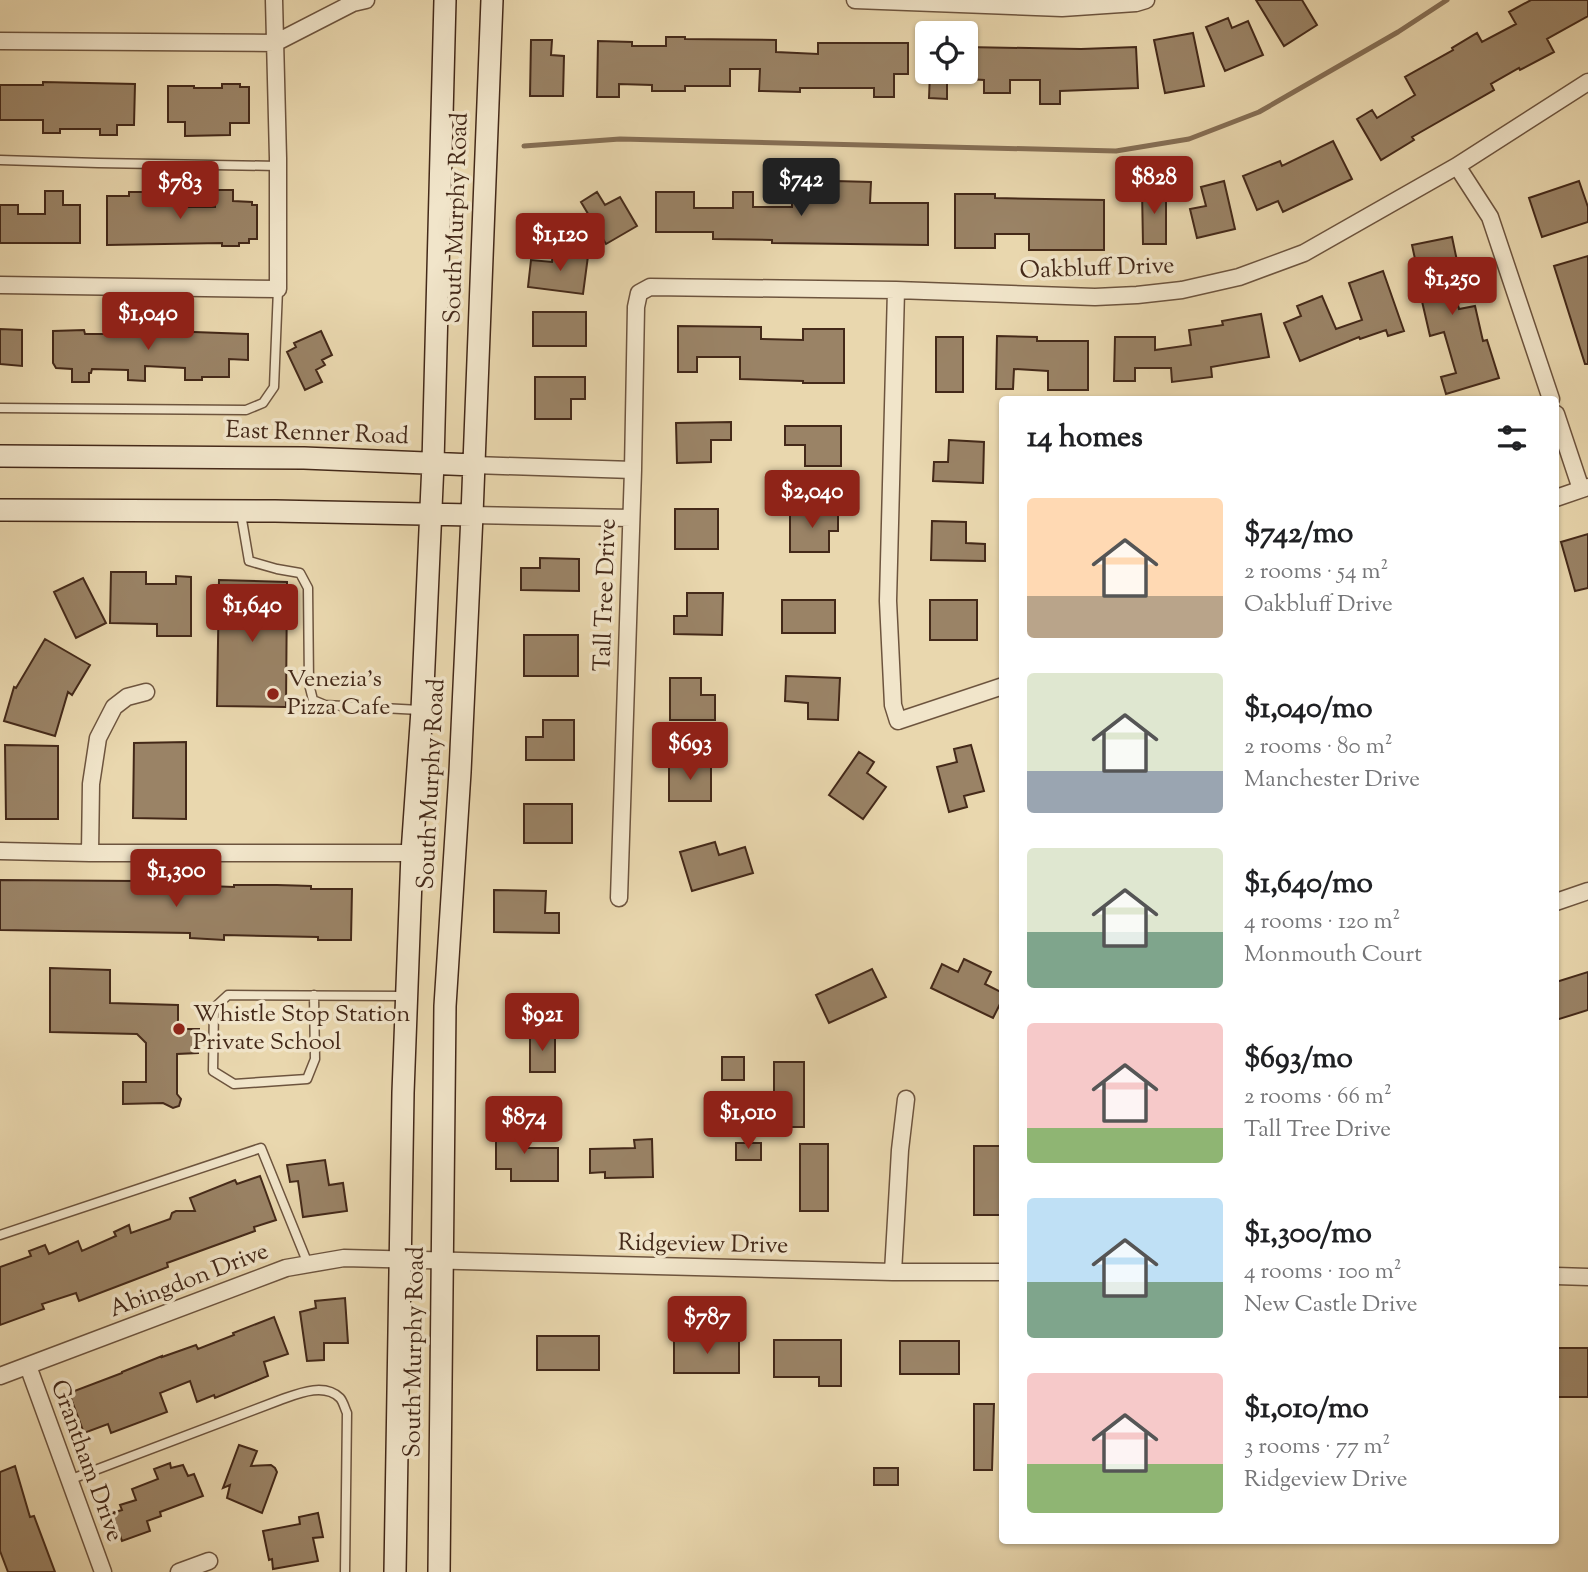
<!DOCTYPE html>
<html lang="en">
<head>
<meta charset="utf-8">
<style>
	body { margin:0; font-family:"Sorts Mill Goudy",serif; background:#f6f6f6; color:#202124; height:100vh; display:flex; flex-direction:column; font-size:26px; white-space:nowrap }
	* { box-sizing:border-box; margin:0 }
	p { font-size:23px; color:#757577 }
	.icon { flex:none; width:38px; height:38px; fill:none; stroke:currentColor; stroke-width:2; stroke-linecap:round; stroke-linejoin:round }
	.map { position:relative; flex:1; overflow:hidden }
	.drawer { position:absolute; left:999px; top:396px; width:560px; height:1148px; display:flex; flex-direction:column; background:#fff; border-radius:7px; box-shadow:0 2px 5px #0004 }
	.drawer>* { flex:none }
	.buttons { position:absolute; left:915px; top:21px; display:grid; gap:14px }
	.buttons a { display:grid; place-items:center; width:63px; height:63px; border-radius:7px; background:#fff; box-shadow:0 2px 5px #0004; font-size:35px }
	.price { position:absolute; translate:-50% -60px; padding:0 16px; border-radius:7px; background:#8f2418; color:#fff; font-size:23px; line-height:46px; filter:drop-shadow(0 2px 4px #0008) }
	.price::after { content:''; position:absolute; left:50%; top:42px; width:21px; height:16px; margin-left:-10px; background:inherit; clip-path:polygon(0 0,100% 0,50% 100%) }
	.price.active { background:#222; color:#fff }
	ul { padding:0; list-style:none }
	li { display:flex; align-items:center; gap:21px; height:175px; padding:0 28px }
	li span { display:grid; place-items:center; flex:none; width:196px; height:140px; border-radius:7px; color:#555 }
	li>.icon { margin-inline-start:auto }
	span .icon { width:84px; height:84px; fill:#fffc; stroke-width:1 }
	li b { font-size:30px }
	h2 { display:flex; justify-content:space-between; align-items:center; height:84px; padding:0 28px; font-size:30px }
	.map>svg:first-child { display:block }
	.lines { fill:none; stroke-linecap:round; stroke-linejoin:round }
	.stream { stroke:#856e54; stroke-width:5 }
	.building { fill:#9a8366; stroke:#442919; stroke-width:2 }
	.lane-casing { stroke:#6d543e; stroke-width:11 }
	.street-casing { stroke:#6d543e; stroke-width:19 }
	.secondary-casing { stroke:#442919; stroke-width:24 }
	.lane { stroke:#f1e5ca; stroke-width:8 }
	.street { stroke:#f1e5ca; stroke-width:16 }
	.secondary { stroke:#f1e5ca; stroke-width:21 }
	.poi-dot { fill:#8f2418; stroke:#f1e5ca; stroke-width:2.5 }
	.labels { text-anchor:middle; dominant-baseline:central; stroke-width:7; stroke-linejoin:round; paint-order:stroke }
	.street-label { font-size:24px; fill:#442919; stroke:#f1e5ca }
	.poi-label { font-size:24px; fill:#442919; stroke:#f1e5ca; text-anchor:start }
</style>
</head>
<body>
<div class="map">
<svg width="1588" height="1572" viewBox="0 0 1588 1572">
	<rect width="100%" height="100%" fill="#e9d7ae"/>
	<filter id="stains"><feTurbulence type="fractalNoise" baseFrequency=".00286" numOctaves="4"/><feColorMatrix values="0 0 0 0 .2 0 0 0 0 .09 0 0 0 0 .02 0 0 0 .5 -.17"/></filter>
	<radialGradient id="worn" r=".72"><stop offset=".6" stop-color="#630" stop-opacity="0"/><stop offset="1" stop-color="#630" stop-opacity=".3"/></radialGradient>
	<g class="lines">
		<!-- stream -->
		<path class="stream" d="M524,146L620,139L1116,151L1189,139L1259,112L1398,32L1447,0"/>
	</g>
	<!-- building -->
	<path class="building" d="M1256,0H1302L1317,25L1284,46Z
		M1531,0H1588V16L1547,39L1554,52L1520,70L1519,68L1491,84L1494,90L1412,137L1414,140L1381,160L1357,119L1372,110L1377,118L1415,95L1405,77L1453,50L1452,48L1477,33L1482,42L1516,24L1509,12Z
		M1228,18L1232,28L1248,21L1263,55L1225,71L1206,27Z
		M1193,33L1204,86L1165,93L1154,40Z
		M666,37H685V39L776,40V52L818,54V43H908V74H894V97H874V88H800V92L759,91L760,69H730V86H685V91H652V85L619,84V97H597L598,41L632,42V46H666Z
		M531,40H552L551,55L564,56L563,96H530Z
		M966,47L1081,49L1136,47L1138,88L1060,91V104H1040V80H1010V93H984V80L966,79Z
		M930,72H947V99L929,98Z
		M43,82L135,84L134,125H117V135H100V129H60V133H43V120H0V85H43Z
		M222,84H240V87H249V123H230V135L185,136V122H168V86H194V88H222Z
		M1333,141L1352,179L1283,212L1278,201L1257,210L1243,176L1280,161L1282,166Z
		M835,181L871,182L870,203H928V245L772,243V240L713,239V232H656V192H694V208H733V192H753V207H792V186H835Z
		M1224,181L1235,229L1197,238L1190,209L1206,206L1201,187Z
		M1579,181L1588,207V222L1542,237L1529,198Z
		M1166,188V244H1143L1142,189Z
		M215,190H233V201L252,202V205H257V239H249V243H239V246H222V243L107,245V196H129V192H147V201L175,202V207H215Z
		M45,191H63V205H80V243H0V205H18V214H45Z
		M597,192L605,205L620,197L637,226L606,244L581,202Z
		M955,194H995V198L1104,200V250H1029V234H995V248H955Z
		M1452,237L1460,275L1451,277L1459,309L1475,306L1483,341L1487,340L1499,378L1446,394L1441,377L1456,373L1444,332L1430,336L1421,297L1423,296L1412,245Z
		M553,251L588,256L583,294L528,287L531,260L552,262Z
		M1588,256V364H1585L1554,266Z
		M1383,271L1404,331L1388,336L1386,330L1360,339L1359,337L1300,361L1284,323L1301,316L1297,306L1322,296L1336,329L1362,320L1349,283Z
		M533,312H586V346H533Z
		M1261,314L1269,357L1211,367L1212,377L1172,382L1171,368H1135V381H1114L1115,337H1155V350L1191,345L1189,330L1223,325L1222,321Z
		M678,326L761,327V339L803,340V329H844V383H803V381L740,379V357H697V372H678Z
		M0,329L22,330V366L0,364Z
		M111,329L248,334V360L229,359V377H202V380H185V368L145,366V381L128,380V370L92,369L91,373H89V382H72V369L56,368L53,363V331L84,330L85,334H111Z
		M321,331L332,355L322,360L325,365L316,370L322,382L305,390L287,352L296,347L294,343Z
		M997,336L1037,337V341H1088V390H1048V371L1014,369L1013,389H996Z
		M936,337H963V392H936Z
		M535,377H585V399H571V419H535Z
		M731,422V440H711V462L677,463L676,423Z
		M785,426H841V466H805V445H785Z
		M949,440L984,442L983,483L933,481L934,462H948Z
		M675,509H718V549H675Z
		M790,510H838V531H829V552H790Z
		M932,521L966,522V543L985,544V561L931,560Z
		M1588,534V588L1575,591L1561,542Z
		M540,558L579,559V591L521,590V568H540Z
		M111,572H146V584H176V576L191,577V636H157V624L110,623Z
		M83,578L106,623L76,638L54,592Z
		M219,580L287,582L286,707L217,706Z
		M687,593H723L722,635L674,634V616H687Z
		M782,600H835V633H782Z
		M930,600H977V640H930Z
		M524,635H578V676H524Z
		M45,639L90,665L72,695L68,692L55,736L4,721L14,687L16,688Z
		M786,676L840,678L838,720L808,719V703L785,701Z
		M670,678H701V695H715V720H670Z
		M543,720H574V760H526V737H543Z
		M186,742V819L133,818L134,743Z
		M5,745L58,746V819H6Z
		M971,745L984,791L964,796L967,807L949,812L937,767L957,762L954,749Z
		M859,752L874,762L867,773L886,787L863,819L829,795Z
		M669,762H711V801H669Z
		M524,804H572V843H524Z
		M715,842L719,855L745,847L753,873L692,891L680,852Z
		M0,880L138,881V883L181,885L234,887V885H277L311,886V889H352L351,940H318V937L224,935V940L190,938V933L0,930Z
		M494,890L546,891L545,913H559V933L494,932Z
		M964,959L991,972L985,984L1003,993V998L993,1018L931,988L942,964L958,972Z
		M50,968L110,970V1003L178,1005V1029H199L198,1053L177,1054V1094L181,1099L179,1106L173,1108L163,1103L123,1104V1082H146V1043L137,1034L50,1032Z
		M872,969L886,997L829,1023L816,995Z
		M1588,972V1010L1556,1020V982Z
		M530,1034H555V1072H530Z
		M722,1057H744V1080H722Z
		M774,1062H804V1127H774Z
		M496,1122H523V1148H558V1181H511V1169H496Z
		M652,1139L653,1177L605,1178V1172L590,1173V1149L635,1148L634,1140Z
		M736,1143H761V1160H736Z
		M800,1144H828V1211H800Z
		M974,1146H1003V1215H974Z
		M325,1160L329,1185L343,1183L347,1211L303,1217L298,1181L290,1182L287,1165Z
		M260,1176L276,1220L254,1227L255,1231L167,1263L168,1267L126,1283L79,1301L76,1293L42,1304L44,1309L0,1325V1267L31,1256L29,1251L45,1245L49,1254L78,1241L82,1251L116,1236L114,1232L129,1225L131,1233L170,1219L172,1213L176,1211H195L190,1198L235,1180L237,1184Z
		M345,1298L348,1343H324V1360L307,1361L300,1312L316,1308L315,1301Z
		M274,1317L288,1354L264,1362L268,1376L215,1398L214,1395L197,1402L190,1381L160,1393L167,1412L111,1433L108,1424L84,1433L69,1393L122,1373V1372L162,1356V1357L196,1345L198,1349L234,1335L233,1333Z
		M537,1336H599V1370H537Z
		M674,1338H739V1373H674Z
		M774,1340H841V1386H819V1377H774Z
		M900,1341H959V1374H900Z
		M1556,1348H1588V1397H1556Z
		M974,1404H994L992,1470H974Z
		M239,1445L257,1451L251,1466L271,1465L275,1468L277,1472L262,1513L227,1498L230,1485L223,1488Z
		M170,1463L171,1468L183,1465L188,1476L194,1474L203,1496L160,1512L161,1516L147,1521L150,1531L122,1541L112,1513L122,1510L120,1505L136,1500L132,1489L158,1479L154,1469Z
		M15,1466L30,1517L34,1516L55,1572H8L0,1551V1472Z
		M874,1468H898V1485H874Z
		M318,1513L323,1537L313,1538L318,1561L273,1569L272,1559L269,1560L263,1531L300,1524L299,1517Z"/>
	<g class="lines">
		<!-- lane casing -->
		<g class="lane-casing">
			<path id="lane" d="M0,160L98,163L278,166
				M0,408L246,410L263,403L274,387L278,289
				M241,514L249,561L277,569L300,573L308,588L309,684L313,700L325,705L420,710
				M314,995L315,1059L307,1079L234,1084L213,1071L214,1008L228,995L406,996
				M0,1235L261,1148L308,1264
				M69,1480L280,1400C297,1394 324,1382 340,1398C343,1401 345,1409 347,1413L345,1572"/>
		</g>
		<!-- street casing -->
		<g class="street-casing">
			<path id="street" d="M855,0L1062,8L1136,3L1146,0
				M0,41L275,43L353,3L366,0
				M1457,166L1490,217L1551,399
				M0,285L278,289V158L274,0
				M896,290L888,601L893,705L898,721L1003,686
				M1556,414L1581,489
				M474,465L633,470
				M1556,498L1588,487
				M472,515L631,518
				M0,851L90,853H412
				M90,853L91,784L98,738L114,707L127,697L146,692
				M619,898L633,470L636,307L639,293L650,287L896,290L1095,297L1137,295L1182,290L1239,277L1304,253L1457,166L1588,82
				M1556,902L1588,891
				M893,1272L900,1150L906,1099
				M1556,1276L1588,1277
				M28,1366L103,1572
				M0,1376L286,1268L344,1258L893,1272H1003
				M179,1572L209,1561"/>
		</g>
		<!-- secondary casing -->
		<g class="secondary-casing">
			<path id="secondary" d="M0,456L304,458L474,465
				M0,510L275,511L472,515
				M395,1572L403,1093L412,853L422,710L433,463L445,0
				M439,1572L445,1006L460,772L472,515L492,0"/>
		</g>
		<!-- lane -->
		<use href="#lane" class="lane"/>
		<!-- street -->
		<use href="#street" class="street"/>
		<!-- secondary -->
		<use href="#secondary" class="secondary"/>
	</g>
	<!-- markers -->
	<g class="poi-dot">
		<circle cx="273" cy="694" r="7"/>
		<circle cx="179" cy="1029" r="7"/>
	</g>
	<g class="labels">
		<!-- street labels -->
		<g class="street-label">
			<text transform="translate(457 218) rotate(-88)">South Murphy Road</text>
			<text transform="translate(1097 269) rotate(-2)">Oakbluff Drive</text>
			<text transform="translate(317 434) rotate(2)">East Renner Road</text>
			<text transform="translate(606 595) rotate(-88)">Tall Tree Drive</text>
			<text transform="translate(432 784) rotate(-87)">South Murphy Road</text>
			<text transform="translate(703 1245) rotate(1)">Ridgeview Drive</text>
			<text transform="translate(189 1281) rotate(-21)">Abingdon Drive</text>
			<text transform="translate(415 1352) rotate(-89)">South Murphy Road</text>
			<text transform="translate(86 1461) rotate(70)">Grantham Drive</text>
		</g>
		<!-- poi labels -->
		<g class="poi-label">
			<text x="287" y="680">Venezia's<tspan x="287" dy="28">Pizza Cafe</tspan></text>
			<text x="193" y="1015">Whistle Stop Station<tspan x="193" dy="28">Private School</tspan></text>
		</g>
	</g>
	<rect width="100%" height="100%" filter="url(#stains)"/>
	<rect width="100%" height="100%" fill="url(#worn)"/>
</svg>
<div class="buttons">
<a><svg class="icon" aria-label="locate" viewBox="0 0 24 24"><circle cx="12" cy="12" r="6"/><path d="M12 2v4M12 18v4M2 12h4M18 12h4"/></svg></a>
</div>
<b class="price" style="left:1154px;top:216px">$828</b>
<b class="price active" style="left:801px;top:218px">$742</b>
<b class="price" style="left:180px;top:221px">$783</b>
<b class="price" style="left:560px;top:273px">$1,120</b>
<b class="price" style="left:1452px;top:317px">$1,250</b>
<b class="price" style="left:148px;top:352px">$1,040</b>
<b class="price" style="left:812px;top:530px">$2,040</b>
<b class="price" style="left:252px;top:644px">$1,640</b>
<b class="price" style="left:690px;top:782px">$693</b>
<b class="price" style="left:176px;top:909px">$1,300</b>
<b class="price" style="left:542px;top:1053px">$921</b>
<b class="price" style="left:748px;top:1151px">$1,010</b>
<b class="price" style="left:524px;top:1156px">$874</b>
<b class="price" style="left:707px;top:1356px">$787</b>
<section class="drawer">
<h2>14 homes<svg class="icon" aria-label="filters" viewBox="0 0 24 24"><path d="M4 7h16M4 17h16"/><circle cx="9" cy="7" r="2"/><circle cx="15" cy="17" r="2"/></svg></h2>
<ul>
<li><span style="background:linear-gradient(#ffd9b3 70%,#b9a48a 0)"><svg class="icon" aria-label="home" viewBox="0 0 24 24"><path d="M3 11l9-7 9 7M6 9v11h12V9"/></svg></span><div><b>$742/mo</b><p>2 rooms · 54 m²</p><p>Oakbluff Drive</p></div></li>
<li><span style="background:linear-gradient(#dfe7d0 70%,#9aa5b1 0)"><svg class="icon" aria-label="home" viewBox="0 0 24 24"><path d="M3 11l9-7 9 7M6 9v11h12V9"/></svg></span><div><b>$1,040/mo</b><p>2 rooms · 80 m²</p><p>Manchester Drive</p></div></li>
<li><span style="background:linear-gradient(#dfe7d0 60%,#7fa58c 0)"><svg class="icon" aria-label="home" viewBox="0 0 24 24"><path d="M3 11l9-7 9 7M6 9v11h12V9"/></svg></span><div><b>$1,640/mo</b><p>4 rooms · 120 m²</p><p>Monmouth Court</p></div></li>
<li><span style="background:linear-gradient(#f6c9c9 75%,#8fb573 0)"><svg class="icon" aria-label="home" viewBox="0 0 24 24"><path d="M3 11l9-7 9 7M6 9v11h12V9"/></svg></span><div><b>$693/mo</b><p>2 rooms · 66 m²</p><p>Tall Tree Drive</p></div></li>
<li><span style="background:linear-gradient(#bfe0f5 60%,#7fa58c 0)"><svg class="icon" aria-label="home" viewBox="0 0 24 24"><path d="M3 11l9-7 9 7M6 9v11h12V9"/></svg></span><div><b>$1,300/mo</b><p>4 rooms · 100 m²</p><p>New Castle Drive</p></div></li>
<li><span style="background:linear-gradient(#f6c9c9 65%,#8fb573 0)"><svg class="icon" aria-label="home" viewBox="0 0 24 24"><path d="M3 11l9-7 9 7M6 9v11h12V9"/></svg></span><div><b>$1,010/mo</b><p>3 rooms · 77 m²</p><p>Ridgeview Drive</p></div></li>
</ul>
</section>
</div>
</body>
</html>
